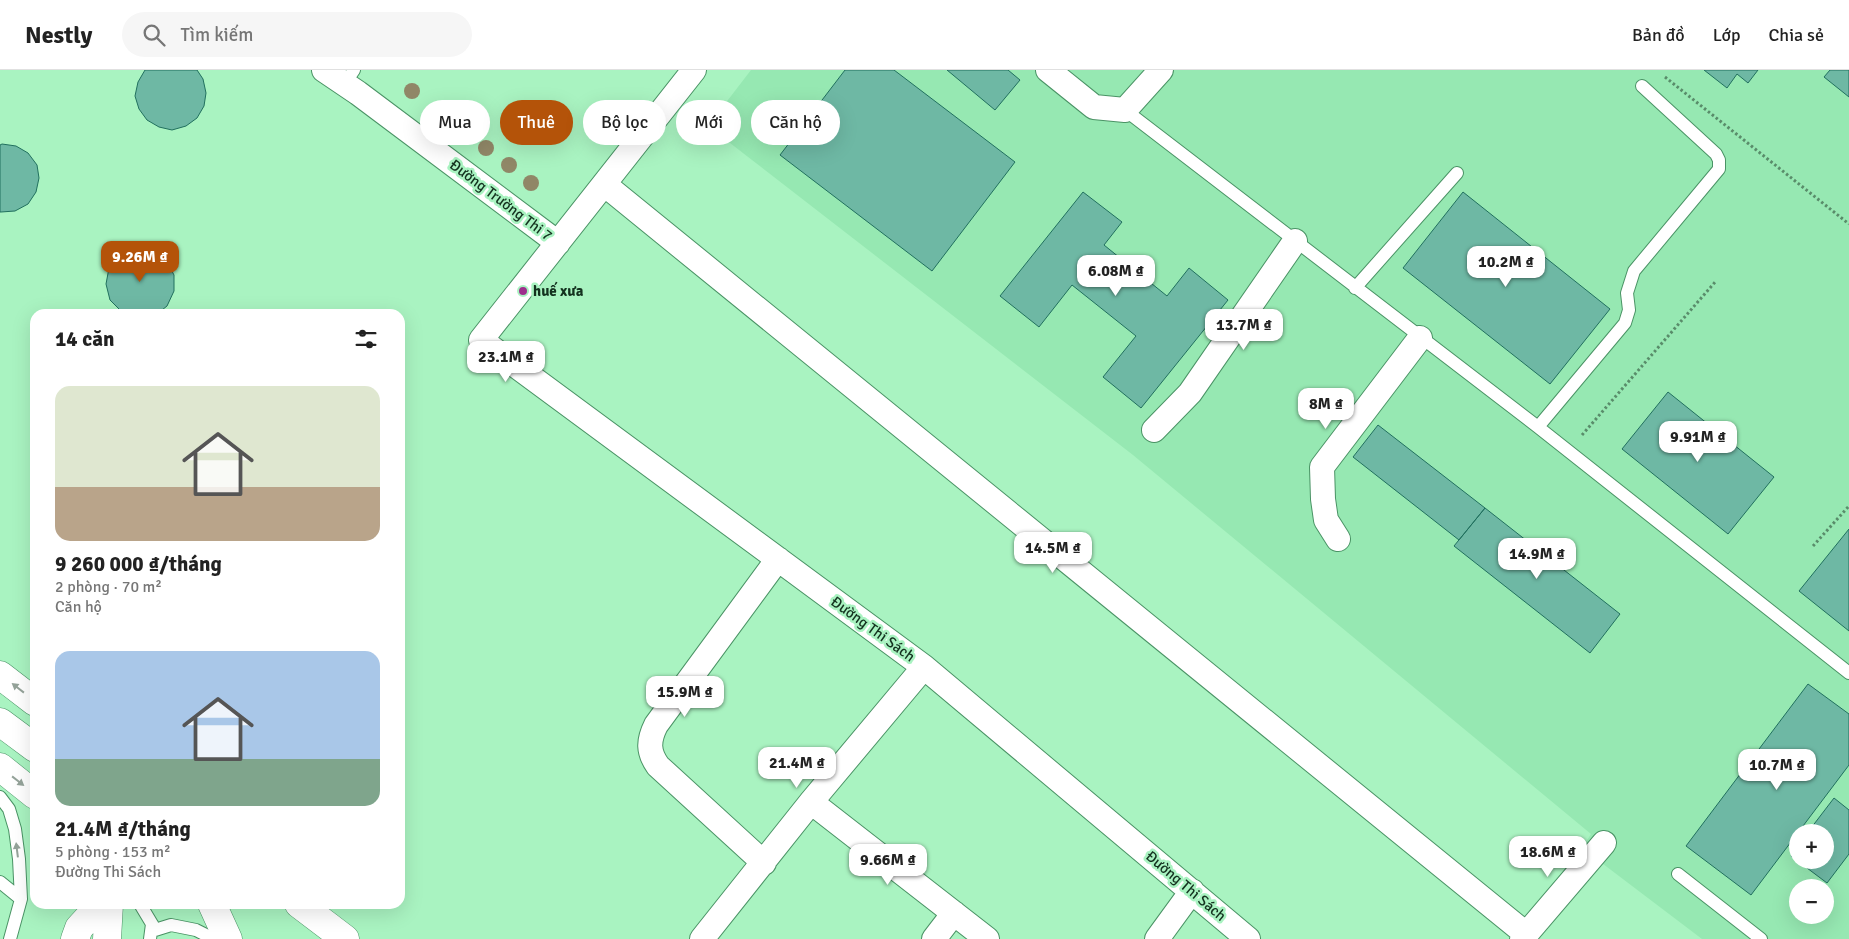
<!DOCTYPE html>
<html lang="vi">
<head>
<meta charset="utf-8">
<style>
	body { margin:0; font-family:Signika,sans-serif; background:#f6f6f6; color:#222; height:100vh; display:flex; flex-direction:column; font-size:19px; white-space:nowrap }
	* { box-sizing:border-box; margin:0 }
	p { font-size:16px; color:#767676 }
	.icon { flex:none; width:28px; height:28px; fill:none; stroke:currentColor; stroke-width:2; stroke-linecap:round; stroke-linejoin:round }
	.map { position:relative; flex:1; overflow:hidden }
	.drawer { position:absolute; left:30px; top:239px; width:375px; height:600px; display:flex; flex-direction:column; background:#fff; border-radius:15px; box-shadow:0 5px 20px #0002 }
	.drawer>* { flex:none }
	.hud { position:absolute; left:420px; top:30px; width:475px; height:45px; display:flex; gap:10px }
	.fabs { position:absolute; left:1789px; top:754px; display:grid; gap:10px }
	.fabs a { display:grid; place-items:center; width:45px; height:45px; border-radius:50%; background:#fff; box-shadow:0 5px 20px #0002; font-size:25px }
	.price { position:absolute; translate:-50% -42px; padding:0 11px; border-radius:10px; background:#fff; color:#222; font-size:16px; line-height:32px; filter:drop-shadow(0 1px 2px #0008) }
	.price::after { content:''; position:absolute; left:50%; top:30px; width:15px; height:11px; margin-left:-8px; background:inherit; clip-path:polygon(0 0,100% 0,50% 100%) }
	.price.active { background:#b45309; color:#fff }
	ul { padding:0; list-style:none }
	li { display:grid; align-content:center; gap:10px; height:265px; padding:0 25px }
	li span { display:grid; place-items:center; height:155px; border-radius:15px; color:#555 }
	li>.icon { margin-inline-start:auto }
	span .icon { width:90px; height:90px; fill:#fffc; stroke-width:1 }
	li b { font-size:21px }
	h2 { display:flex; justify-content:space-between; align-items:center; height:60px; padding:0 25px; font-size:21px }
	.tag { padding:0 18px; border-radius:22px; background:#fff; box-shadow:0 5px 20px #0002; font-size:18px; line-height:45px }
	.tag.active { background:#b45309; color:#fff }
	header { display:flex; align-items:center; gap:30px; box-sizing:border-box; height:70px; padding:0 25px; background:#fff; border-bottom:1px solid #e0e0e0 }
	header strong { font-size:24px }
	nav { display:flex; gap:28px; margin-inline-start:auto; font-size:18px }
	.search { width:350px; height:45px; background:#f6f6f6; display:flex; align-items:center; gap:12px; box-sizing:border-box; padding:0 18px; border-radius:28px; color:#767676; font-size:19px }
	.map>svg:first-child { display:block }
	.built { fill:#96e8b2; fill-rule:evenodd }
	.building { fill:#6eb8a4; stroke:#21705e }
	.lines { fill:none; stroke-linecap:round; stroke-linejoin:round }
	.lane-casing { stroke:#4a9365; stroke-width:14 }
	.street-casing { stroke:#4a9365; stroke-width:26 }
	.secondary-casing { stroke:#4a9365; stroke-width:29 }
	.path { stroke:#598c6a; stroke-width:3; stroke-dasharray:2.5 2.5; stroke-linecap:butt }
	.lane { stroke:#fff; stroke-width:12 }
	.street { stroke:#fff; stroke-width:24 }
	.secondary { stroke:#fff; stroke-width:28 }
	.tree { fill:#908767 }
	.oneway { fill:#95a39a }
	.poi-dot { fill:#9e2f8d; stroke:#a9f3c1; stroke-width:2 }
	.labels { text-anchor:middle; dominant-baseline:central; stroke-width:5; stroke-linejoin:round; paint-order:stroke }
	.street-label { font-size:15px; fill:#14321f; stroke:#a9f3c1 }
	.poi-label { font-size:15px; font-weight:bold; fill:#14321f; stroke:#a9f3c1; text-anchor:start }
</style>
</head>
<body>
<header>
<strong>Nestly</strong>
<div class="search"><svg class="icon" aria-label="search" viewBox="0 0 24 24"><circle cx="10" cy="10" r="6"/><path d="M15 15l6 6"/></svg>Tìm kiếm</div>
<nav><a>Bản đồ</a><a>Lớp</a><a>Chia sẻ</a></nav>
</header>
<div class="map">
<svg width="1849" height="869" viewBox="0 0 1849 869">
	<rect width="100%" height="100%" fill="#a9f3c1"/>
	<!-- built -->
	<path class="built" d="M751,0H1849V869H1702L1582,778L1591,764L1133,385L708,56ZM1798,762H1825V790H1798ZM1798,818H1825V845H1798Z"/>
	<!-- building -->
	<path class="building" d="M145,0H197L203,9L206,23L204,36L197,48L186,56L172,60L159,57L147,50L139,39L135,26L138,12Z
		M845,0H894L1015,92L932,201L780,85Z
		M947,0H1008L1020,10L995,40Z
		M1704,0H1758L1748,13L1737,4L1727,18Z
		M1830,0H1849V27L1824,7Z
		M2,74L16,76L28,83L37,95L39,108L36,122L28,134L15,141L1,142H0V75Z
		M1083,122L1122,152L1104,175L1167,226L1189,198L1228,230L1141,338L1103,307L1136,266L1072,215L1039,257L1000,226Z
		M1463,122L1610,239L1550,314L1403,198Z
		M136,179L153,181L166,190L174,205V221L167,236L157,244H124L110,230L106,214L109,198L120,185Z
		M1668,322L1774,407L1728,464L1622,379Z
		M1378,355L1485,438L1459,470L1353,387Z
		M1485,438L1620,544L1590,583L1454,476Z
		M1849,459V561L1799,521Z
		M1808,614L1849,644V695L1751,825L1686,776Z
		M1834,728L1849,740V784L1827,813L1791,786L1798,777V790H1825V762H1808Z"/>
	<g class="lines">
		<!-- lane casing -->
		<g class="lane-casing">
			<path id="lane" d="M345,13L354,0
				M1125,40L1538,357L1849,603
				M1355,218L1457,103
				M1538,357L1625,253L1629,240L1627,223L1634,201L1719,99V90L1716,84L1642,16
				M0,727L9,739L15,759L19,789L21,829L10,869
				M1678,804L1761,869
				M0,812L21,829
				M140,834L152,854L150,869
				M152,854L155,860L171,855L196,860L214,869"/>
		</g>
		<!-- street casing -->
		<g class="street-casing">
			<path id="street" d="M324,0L358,23L558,173
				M694,0L481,270L924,597L1248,869
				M1048,0L1094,37L1125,40L1161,0
				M604,114L1526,864
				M1154,360L1190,323L1295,171
				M1338,469L1326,450L1323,429L1322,397L1420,268
				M811,732L987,869
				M764,793L658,696C648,682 648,671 656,655L778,489
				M702,869L811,732L924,597
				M934,869L954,843
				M1157,869L1192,821
				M1522,869L1604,773"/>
		</g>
		<!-- secondary casing -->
		<g class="secondary-casing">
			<path id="secondary" d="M0,605L35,632
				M0,652L35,678
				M0,697L35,725
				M212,834L228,869
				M299,834L345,869
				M75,869L79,858L101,834
				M107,869L109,834"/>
		</g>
		<!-- path -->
		<path class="path" d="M1665,7L1849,154
			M1582,365L1716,211
			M1813,476L1849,436"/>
		<!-- lane -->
		<use href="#lane" class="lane"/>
		<!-- street -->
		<use href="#street" class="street"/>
		<!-- secondary -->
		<use href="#secondary" class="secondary"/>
	</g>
	<!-- trees -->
	<g class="tree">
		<circle cx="412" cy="21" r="8"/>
		<circle cx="440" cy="44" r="8"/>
		<circle cx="464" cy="60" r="8"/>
		<circle cx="486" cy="78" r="8"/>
		<circle cx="509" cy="95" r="8"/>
		<circle cx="531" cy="113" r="8"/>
	</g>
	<!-- one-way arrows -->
	<defs><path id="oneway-solid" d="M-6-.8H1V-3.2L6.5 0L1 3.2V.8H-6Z" transform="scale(1.25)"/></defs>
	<g class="oneway">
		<use href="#oneway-solid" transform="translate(18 618) rotate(-142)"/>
		<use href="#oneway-solid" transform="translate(18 711) rotate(38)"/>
		<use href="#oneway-solid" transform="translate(17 780) rotate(-97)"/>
	</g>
	<!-- markers -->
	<circle class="poi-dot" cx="523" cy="221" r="5"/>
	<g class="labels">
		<!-- street labels -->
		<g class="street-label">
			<text transform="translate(501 130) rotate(37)">Đường Trường Thi 7</text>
			<text transform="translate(873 559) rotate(36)">Đường Thi Sách</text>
			<text transform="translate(1186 816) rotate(40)">Đường Thi Sách</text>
		</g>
		<!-- poi labels -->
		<g class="poi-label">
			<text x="533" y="221">huế xưa</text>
		</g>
	</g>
</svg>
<div class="fabs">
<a>+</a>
<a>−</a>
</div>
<b class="price active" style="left:140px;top:213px">9.26M ₫</b>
<b class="price" style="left:1506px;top:218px">10.2M ₫</b>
<b class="price" style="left:1116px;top:227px">6.08M ₫</b>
<b class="price" style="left:1244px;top:281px">13.7M ₫</b>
<b class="price" style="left:506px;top:313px">23.1M ₫</b>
<b class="price" style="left:1326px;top:360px">8M ₫</b>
<b class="price" style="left:1698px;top:393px">9.91M ₫</b>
<b class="price" style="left:1053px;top:504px">14.5M ₫</b>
<b class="price" style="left:1537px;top:510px">14.9M ₫</b>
<b class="price" style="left:685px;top:648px">15.9M ₫</b>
<b class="price" style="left:797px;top:719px">21.4M ₫</b>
<b class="price" style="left:1777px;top:721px">10.7M ₫</b>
<b class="price" style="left:1548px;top:808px">18.6M ₫</b>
<b class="price" style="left:888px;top:816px">9.66M ₫</b>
<div class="hud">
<a class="tag">Mua</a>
<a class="tag active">Thuê</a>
<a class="tag">Bộ lọc</a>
<a class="tag">Mới</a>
<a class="tag">Căn hộ</a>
</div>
<section class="drawer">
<h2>14 căn<svg class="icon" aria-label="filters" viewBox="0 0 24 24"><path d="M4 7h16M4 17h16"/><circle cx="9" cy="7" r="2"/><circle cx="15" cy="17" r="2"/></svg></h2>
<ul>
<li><span style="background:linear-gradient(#dfe7d0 65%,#b9a48a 0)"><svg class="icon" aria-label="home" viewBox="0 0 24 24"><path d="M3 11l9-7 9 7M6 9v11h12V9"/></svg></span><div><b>9 260 000 ₫/tháng</b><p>2 phòng · 70 m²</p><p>Căn hộ</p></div></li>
<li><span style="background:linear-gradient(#a9c7e8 70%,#7fa58c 0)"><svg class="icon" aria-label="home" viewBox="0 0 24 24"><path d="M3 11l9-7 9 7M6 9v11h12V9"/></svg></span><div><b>21.4M ₫/tháng</b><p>5 phòng · 153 m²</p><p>Đường Thi Sách</p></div></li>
</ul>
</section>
</div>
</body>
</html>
